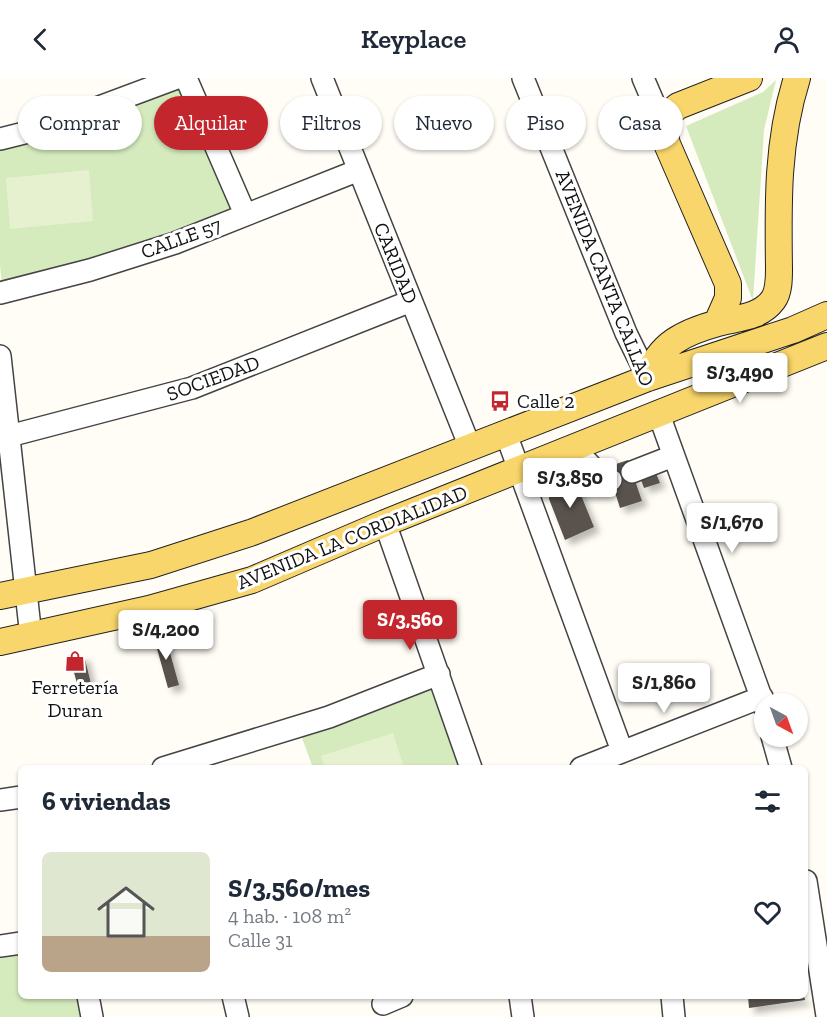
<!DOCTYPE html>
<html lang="es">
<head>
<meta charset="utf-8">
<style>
	body { margin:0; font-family:"Zilla Slab",serif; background:#f2f2f3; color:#1f2937; height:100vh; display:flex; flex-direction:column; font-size:22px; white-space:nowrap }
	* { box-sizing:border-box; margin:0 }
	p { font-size:20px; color:#747a83 }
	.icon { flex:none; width:33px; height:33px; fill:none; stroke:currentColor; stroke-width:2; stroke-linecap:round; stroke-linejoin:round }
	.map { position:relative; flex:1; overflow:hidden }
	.drawer { position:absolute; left:18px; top:687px; width:790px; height:234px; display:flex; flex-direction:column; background:#fff; border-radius:9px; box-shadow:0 2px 4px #0004 }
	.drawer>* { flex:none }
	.top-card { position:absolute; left:18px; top:18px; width:792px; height:54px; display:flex; gap:12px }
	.needle { width:39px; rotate:139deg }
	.controls { position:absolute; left:754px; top:615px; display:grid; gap:12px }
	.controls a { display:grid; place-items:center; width:54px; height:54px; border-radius:50%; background:#fff; box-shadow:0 2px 4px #0004; font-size:30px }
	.price { position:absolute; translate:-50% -51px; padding:0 14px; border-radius:6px; background:#fff; color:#222; font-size:20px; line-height:39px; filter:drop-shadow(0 2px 3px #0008) }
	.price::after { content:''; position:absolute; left:50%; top:36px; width:18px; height:14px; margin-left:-9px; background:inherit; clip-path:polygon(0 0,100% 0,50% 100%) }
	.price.selected { background:#c4262e; color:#fff }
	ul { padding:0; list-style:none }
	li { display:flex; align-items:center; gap:18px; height:150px; padding:0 24px }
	li span { display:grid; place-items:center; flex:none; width:168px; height:120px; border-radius:9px; color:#555 }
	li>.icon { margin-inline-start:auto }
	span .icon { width:72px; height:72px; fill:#fffc; stroke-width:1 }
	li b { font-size:26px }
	h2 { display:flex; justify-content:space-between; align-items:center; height:72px; padding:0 24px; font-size:26px }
	.pill { padding:0 21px; border-radius:27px; background:#fff; box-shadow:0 2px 4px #0004; font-size:21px; line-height:54px }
	.pill.selected { background:#c4262e; color:#fff }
	header { display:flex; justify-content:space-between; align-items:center; height:78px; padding:0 24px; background:#fff; font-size:27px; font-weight:600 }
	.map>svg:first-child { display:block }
	.green { fill:#d5ebbd }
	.pitch { fill:#e6f2cf }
	.building { fill:#5a524d; filter:url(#shadow) }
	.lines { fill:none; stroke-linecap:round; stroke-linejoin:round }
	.minor-casing { stroke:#444; stroke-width:24 }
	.major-casing { stroke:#222; stroke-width:28 }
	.minor { stroke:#fff; stroke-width:21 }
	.major { stroke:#f9d66b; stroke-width:26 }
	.labels { text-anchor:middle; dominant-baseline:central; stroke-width:6; stroke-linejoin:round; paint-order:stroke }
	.street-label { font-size:20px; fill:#111; stroke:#fff }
	.poi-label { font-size:20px; fill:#111; stroke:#fff; text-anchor:start }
</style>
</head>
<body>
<header><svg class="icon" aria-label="back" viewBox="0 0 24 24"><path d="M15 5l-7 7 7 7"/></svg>Keyplace<svg class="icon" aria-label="person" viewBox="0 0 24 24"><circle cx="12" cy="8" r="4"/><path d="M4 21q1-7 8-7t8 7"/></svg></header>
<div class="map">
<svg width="827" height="939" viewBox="0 0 827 939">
	<defs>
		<filter id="shadow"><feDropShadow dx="5.5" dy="5.5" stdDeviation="3" flood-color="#0004"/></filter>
	</defs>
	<rect width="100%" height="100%" fill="#fffdf5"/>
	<!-- green -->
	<path class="green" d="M776,2L764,52L753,223L686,48L763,14Z
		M180,7L234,131L173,158L2,207L0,187V66Z
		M434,608L463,690H313L301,657Z
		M21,876V918H79L85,939H0V878Z"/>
	<!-- pitch -->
	<path class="pitch" d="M89,92L93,143L10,151L6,100Z
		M393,655L404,690H325L321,678Z"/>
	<!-- building -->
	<path class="building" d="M628,382L642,423L620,430L607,389Z
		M653,388L660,405L644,410L638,394Z
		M574,400L594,449L565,462L549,421V415L554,409Z
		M165,557L179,607L168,610L154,560Z
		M84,577L91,606L78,609L70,580Z
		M748,918H804L805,922L749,930Z"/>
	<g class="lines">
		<!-- minor casing -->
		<g class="minor-casing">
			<path id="minor" d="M186,0L245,136
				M322,0L470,369
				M523,0L626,255L648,300
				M643,0L661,42
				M0,61L40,51L177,0
				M0,215L90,192L175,165L359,92
				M0,278L31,559
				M658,334L765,630
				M506,356L622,673
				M9,358L192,310L411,223
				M575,371L606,404L611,402
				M632,394L673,378
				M385,445L471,690
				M772,658L781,690
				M163,690L329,639L439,596
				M581,690L762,619
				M0,722L21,719
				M806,803L827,938
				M0,868L21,865
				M88,918L92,939
				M233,918L238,939
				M520,918L523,939
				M672,918L674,939
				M383,926L402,918"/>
		</g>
		<!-- major casing -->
		<g class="major-casing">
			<path id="major" d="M717,245L728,220V206L667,66L661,42L678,28L749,0
				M648,300C658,266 685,254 718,245C736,240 760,240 773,222C779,214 779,201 779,191C778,125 777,63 797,0
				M0,518L151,487L253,454L648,300L793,252L827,237
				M0,564L149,531L252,502L385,445L827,268"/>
		</g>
		<!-- minor -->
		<use href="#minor" class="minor"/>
		<!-- major -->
		<use href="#major" class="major"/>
	</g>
	<!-- icons -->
	<defs>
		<g id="bus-bare" transform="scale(1.62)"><path d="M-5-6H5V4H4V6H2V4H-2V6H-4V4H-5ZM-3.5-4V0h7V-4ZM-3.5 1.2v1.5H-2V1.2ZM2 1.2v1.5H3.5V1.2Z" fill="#c4262e" stroke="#fff" stroke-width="2.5" paint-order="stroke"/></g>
		<g id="shop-bare" transform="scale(1.62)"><path d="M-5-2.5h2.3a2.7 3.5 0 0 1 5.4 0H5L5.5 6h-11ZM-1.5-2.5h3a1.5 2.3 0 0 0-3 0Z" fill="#c4262e" stroke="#fff" stroke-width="2.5" paint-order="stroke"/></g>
	</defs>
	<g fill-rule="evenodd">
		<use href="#bus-bare" x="500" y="323"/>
		<use href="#shop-bare" x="75" y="583"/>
	</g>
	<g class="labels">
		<!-- street labels -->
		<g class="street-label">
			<text transform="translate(181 160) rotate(-20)">CALLE 57</text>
			<text transform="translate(396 185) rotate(68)">CARIDAD</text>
			<text transform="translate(605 200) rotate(68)">AVENIDA CANTA CALLAO</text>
			<text transform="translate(213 300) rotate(-20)">SOCIEDAD</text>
			<text transform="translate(352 459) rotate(-22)">AVENIDA LA CORDIALIDAD</text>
		</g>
		<!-- poi labels -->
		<g class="poi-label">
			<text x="517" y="323">Calle 2</text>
			<text x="75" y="609" text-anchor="middle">Ferretería<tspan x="75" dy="23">Duran</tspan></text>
		</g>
	</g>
</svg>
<div class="controls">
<a><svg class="needle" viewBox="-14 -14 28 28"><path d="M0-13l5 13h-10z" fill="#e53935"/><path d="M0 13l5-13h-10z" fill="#747a83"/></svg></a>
</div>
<b class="price" style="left:740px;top:326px">S/3,490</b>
<b class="price" style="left:570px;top:431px">S/3,850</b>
<b class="price" style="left:732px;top:476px">S/1,670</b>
<b class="price selected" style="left:410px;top:573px">S/3,560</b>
<b class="price" style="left:166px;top:583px">S/4,200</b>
<b class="price" style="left:664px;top:636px">S/1,860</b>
<div class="top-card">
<a class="pill">Comprar</a>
<a class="pill selected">Alquilar</a>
<a class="pill">Filtros</a>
<a class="pill">Nuevo</a>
<a class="pill">Piso</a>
<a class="pill">Casa</a>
</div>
<section class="drawer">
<h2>6 viviendas<svg class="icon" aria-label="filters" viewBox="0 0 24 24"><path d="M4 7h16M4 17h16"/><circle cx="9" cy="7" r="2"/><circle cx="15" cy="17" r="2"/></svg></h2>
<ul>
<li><span style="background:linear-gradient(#dfe7d0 70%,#b9a48a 0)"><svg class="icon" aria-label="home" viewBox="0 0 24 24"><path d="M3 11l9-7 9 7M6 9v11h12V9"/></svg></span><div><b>S/3,560/mes</b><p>4 hab. · 108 m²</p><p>Calle 31</p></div><svg class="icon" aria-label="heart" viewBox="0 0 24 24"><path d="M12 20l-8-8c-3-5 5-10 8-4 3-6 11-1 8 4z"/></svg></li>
</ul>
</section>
</div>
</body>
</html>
